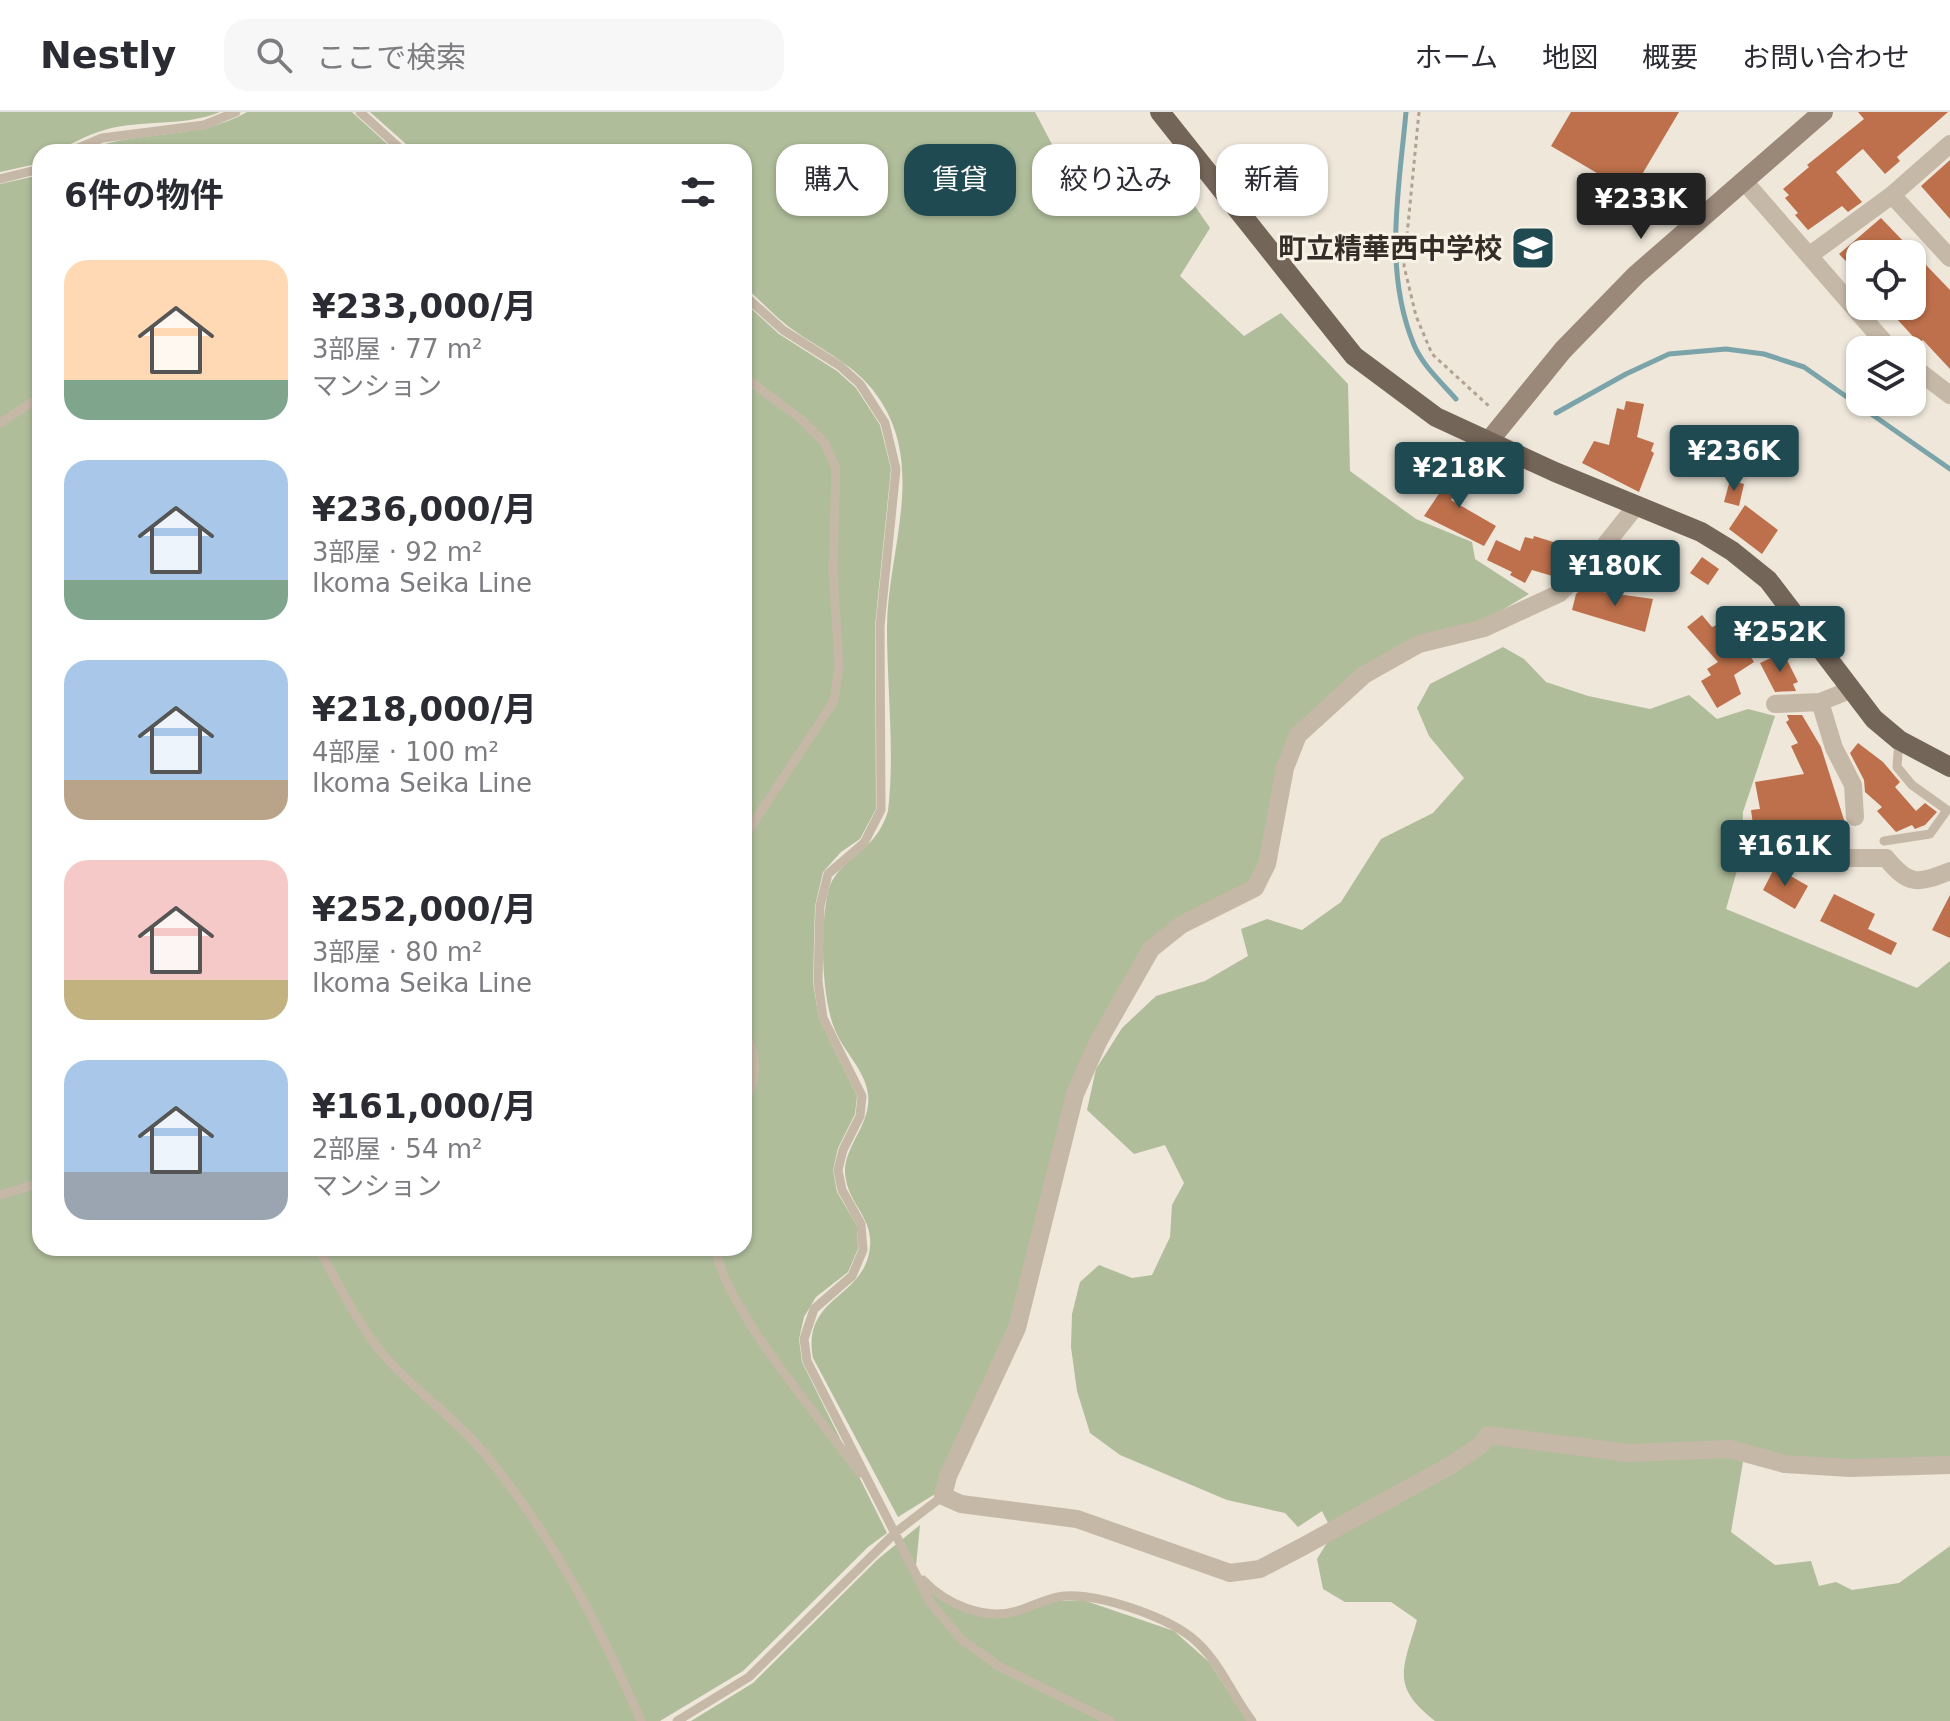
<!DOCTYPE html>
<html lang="ja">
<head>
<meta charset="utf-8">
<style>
	body { margin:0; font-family:"DejaVu Sans","Noto Sans JP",sans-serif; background:#f7f7f7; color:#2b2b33; height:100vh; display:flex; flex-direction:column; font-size:30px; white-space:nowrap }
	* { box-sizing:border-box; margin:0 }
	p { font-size:26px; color:#7c7c81 }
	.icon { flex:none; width:44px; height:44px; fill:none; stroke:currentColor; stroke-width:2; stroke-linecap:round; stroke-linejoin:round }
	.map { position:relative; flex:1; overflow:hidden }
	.sheet { position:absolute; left:32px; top:32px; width:720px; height:1112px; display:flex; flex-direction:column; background:#fff; border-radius:24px; box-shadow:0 2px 6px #0004 }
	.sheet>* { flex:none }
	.guide { position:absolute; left:776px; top:32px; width:760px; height:72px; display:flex; gap:16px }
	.buttons { position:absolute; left:1846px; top:128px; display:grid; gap:16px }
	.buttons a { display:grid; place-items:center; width:80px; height:80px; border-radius:16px; background:#fff; box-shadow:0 2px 6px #0004; font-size:40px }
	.price { position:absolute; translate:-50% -68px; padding:0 18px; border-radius:8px; background:#204a52; color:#fff; font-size:26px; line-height:52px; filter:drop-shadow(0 2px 4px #0008) }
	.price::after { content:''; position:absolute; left:50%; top:48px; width:24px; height:18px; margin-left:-12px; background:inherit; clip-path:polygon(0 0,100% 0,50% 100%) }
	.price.current { background:#222; color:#fff }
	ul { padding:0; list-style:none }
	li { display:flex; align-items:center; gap:24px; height:200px; padding:0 32px }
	li span { display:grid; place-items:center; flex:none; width:224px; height:160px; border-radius:24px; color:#555 }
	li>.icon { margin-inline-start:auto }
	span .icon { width:96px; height:96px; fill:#fffc; stroke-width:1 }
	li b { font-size:34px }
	h2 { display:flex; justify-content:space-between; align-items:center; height:96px; padding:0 32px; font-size:34px }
	.chip { padding:0 28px; border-radius:24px; background:#fff; box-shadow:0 2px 6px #0004; font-size:28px; line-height:72px }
	.chip.current { background:#204a52; color:#fff }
	header { display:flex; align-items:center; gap:48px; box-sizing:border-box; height:112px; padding:0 40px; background:#fff; border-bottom:2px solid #e1e1e2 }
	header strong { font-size:38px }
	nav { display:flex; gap:44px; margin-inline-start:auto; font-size:28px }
	.search { width:560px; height:72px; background:#f7f7f7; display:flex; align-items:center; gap:20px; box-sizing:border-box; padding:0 28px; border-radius:24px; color:#7c7c81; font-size:30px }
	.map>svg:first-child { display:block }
	.green { fill:#afbd9b }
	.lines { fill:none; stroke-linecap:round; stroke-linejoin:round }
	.stream { stroke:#7ba4aa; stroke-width:5 }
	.building { fill:#bd704b }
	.path { stroke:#b2a292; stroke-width:3; stroke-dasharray:4 4; stroke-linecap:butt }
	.lane { stroke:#c6b8a7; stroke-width:9 }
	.street { stroke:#c6b8a7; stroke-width:18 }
	.secondary { stroke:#9a8879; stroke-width:20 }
	.primary { stroke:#746559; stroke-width:20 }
	.labels { text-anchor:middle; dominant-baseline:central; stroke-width:6; stroke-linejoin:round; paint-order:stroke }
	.poi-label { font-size:28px; font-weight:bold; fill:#332c27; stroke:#f8f1e6; text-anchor:end }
</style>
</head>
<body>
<header>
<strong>Nestly</strong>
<div class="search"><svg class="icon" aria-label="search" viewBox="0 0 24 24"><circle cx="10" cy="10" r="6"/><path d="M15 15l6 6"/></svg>ここで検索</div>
<nav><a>ホーム</a><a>地図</a><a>概要</a><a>お問い合わせ</a></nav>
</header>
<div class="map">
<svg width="1950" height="1609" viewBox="0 0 1950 1609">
	<rect width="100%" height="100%" fill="#efe7da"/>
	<!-- green -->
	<path class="green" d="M0,0H220C181,16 137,6 98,20C77,27 62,40 40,40V49L36,52L0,60Z
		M247,0H352L396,40H83C136,16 195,30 247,0Z
		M370,0H1035L1055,38L1102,32L1153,87L1186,81L1210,116L1180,164L1244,224L1281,201L1348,272L1350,359L1416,407L1472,430L1475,447L1529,482L1482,510L1360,557L1292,620L1261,750L1250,771L1178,807L1092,927L1011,1214L935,1382L898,1405L813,1246C801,1184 865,1187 870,1135C873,1107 851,1094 846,1068C839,1037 872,1015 868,982C865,958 844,940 835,918C821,885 820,815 828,780C836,746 875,743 888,699C895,640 887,577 887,517C887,442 925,360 882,291C859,253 823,240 789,215C773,203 759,187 744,174V40H415Z
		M40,63V1136H744V190L779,222L837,259L856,276L880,313L891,357L875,514L876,697L860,727L841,740L823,760L815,794L813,870L819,907L857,984L855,1002L838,1036L833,1058L837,1080L857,1114L858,1137L848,1160L816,1185L804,1205L799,1227L802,1250L887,1421L868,1435L743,1559L660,1609H0V72Z
		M1503,535L1524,547L1546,570L1588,584L1650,597L1689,583L1717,607L1748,597L1775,604L1743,700L1742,741L1726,797L1917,876L1950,849V1352L1744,1344L1731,1420L1775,1453L1811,1449L1819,1474L1836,1470L1852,1478L1899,1471L1950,1434V1609H1435C1390,1574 1403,1557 1417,1508L1391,1490H1345L1323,1477L1317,1447L1333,1421L1322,1399L1298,1415L1285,1401L1227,1388L1120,1343L1090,1321L1077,1279L1071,1235L1072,1202L1080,1170L1099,1153L1132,1166L1152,1163L1170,1125L1172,1093L1184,1071L1165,1033L1134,1042L1087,998L1096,957L1122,916L1156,884L1205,869L1248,844L1241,817L1267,807L1302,818L1341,790L1381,727L1433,701L1464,666L1429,624L1417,596L1430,572Z
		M920,1413L915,1464L982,1504L1057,1489L1083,1488L1174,1519L1209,1550L1247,1609H691L753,1571L878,1447Z"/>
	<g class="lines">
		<!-- stream -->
		<path class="stream" d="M1406,0C1399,78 1383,158 1414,233C1423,254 1441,270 1456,287
			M1556,301L1626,262L1669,242L1726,237L1764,242L1804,255L1950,357"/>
	</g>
	<!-- building -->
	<path class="building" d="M1571,0H1679L1631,81L1551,34Z
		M1858,0H1948L1897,45L1900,49L1885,62L1863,37L1859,40L1836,60L1862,90L1848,100L1842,94L1808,118L1795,103L1798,101L1785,86L1789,83L1783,77L1809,55L1807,53L1864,7Z
		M1950,48V107L1921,74Z
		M1881,106L1950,178V257L1923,228L1919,231L1885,194H1912V142H1860V164L1839,142Z
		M1626,289L1644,292L1637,325L1654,331L1651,339L1654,341L1639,380L1582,351L1594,329L1609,333L1617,296L1624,298Z
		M1461,349L1473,357L1451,388L1496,414L1484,434L1424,404Z
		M1730,368L1744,372L1739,394L1724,390Z
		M1745,393L1778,418L1762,442L1729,417Z
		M1534,424L1576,437L1568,456L1559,466L1532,458L1525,471L1510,463L1512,460L1487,448L1496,428L1520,439L1525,425L1533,427Z
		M1702,445L1719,457L1708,473L1690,461Z
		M1581,477L1653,487L1645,520L1572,498L1576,482Z
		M1759,496L1769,514L1742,530L1754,550L1734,563L1741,582L1717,596L1701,569L1711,563L1707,557L1718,550L1687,515L1702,503L1712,515Z
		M1783,540L1798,570L1793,572L1796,579L1775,580L1760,551Z
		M1787,603H1802L1821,635L1845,711L1786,724L1787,731L1780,732L1778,752L1756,750L1758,719L1754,720L1751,698L1760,697L1755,670L1804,662L1791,634L1798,631L1786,610L1789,608Z
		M1858,631L1883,650L1900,670L1895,675L1916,699L1925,691L1937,700L1925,713L1915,717L1912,713L1896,720L1877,699L1882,695L1865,680L1864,668L1850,641Z
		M1775,755L1808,774L1795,797L1763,778Z
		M1834,782L1875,802L1868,817L1897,831L1891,843L1820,809Z
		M1950,783V826L1932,818Z"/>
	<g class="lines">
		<!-- path -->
		<path class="path" d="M1419,0L1404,154L1416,204L1432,242L1491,296"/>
		<!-- lane -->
		<path class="lane" d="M360,0L404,40
			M69,40L102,26L204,13L236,0
			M0,67L40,57
			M744,183L783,218L840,254L860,272L885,311L896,357L880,514L881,698L864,731L828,762L820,794L818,869L823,906L862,984L860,1004L843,1038L838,1058L842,1078L861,1112L863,1138L852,1164L814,1197L804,1227L807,1249L930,1490L961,1527L1000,1555L1110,1609
			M744,265L801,307L824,330L836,356L833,458L839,554L834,589L744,725
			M0,311L40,285
			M1884,729L1930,722L1947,698L1912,673L1897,655L1899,628
			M744,920C759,949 758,963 744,992
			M0,1083L40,1071
			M318,1136C340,1174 359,1216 389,1249C421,1283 460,1311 489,1347C554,1427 600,1515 641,1609
			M716,1136C722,1193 823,1310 860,1361
			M923,1468C946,1492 984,1509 1017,1499C1033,1494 1047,1486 1064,1484C1098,1481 1164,1504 1191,1525C1219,1547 1231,1582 1252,1609
			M677,1609L749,1565L896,1420L943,1384"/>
		<!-- street -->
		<path class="street" d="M1744,69L1891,238
			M1892,83L1950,146
			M1810,143L1892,83L1950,32
			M1912,254L1950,283
			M1637,393L1593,448L1560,481L1484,516L1419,532L1364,563L1298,623L1285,656L1267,752L1255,776L1181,813L1151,837L1098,930L1075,982L1017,1216L948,1364L943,1384L961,1392L1077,1407L1230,1461L1260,1457L1302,1435L1451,1353L1482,1332L1488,1323L1629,1341L1730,1337L1785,1352L1850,1356L1950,1353
			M1820,590L1834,636L1853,673L1855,705
			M1775,592L1820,590L1850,578
			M1817,741L1839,746H1886C1909,774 1917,772 1950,759"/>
		<!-- secondary -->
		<path class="secondary" d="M1488,330L1563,238L1636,163L1823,0"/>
		<!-- primary -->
		<path class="primary" d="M1160,0L1354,244L1436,305L1555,360L1701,420L1732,439L1768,468L1874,607L1899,628L1950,655"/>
	</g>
	<!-- icons -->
	<defs>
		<g id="school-square" transform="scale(2.3)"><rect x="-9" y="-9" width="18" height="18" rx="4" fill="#204a52" stroke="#f8f1e6"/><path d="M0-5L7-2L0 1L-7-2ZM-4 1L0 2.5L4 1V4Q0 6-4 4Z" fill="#fff"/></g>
	</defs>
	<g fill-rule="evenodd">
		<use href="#school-square" x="1533" y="136"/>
	</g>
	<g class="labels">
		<!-- poi labels -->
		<g class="poi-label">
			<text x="1502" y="136">町立精華西中学校</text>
		</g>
	</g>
</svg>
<div class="buttons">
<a><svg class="icon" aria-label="locate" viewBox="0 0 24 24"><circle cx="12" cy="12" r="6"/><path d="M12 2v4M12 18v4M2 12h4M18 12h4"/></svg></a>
<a><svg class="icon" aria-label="layers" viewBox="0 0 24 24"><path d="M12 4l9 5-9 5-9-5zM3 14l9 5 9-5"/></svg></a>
</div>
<b class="price current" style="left:1641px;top:129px">¥233K</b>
<b class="price" style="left:1734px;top:381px">¥236K</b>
<b class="price" style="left:1459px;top:398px">¥218K</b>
<b class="price" style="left:1615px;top:496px">¥180K</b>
<b class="price" style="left:1780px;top:562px">¥252K</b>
<b class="price" style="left:1785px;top:776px">¥161K</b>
<div class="guide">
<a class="chip">購入</a>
<a class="chip current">賃貸</a>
<a class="chip">絞り込み</a>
<a class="chip">新着</a>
</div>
<section class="sheet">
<h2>6件の物件<svg class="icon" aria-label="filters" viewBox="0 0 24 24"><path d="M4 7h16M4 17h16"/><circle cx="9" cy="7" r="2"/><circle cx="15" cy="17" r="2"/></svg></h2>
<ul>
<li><span style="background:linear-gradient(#ffd9b3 75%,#7fa58c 0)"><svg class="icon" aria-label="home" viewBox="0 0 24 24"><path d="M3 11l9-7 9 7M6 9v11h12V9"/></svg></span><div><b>¥233,000/月</b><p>3部屋 · 77 m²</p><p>マンション</p></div></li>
<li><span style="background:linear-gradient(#a9c7e8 75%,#7fa58c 0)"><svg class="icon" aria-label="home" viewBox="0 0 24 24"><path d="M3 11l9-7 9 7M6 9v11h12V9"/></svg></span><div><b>¥236,000/月</b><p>3部屋 · 92 m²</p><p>Ikoma Seika Line</p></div></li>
<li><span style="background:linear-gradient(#a9c7e8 75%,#b9a48a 0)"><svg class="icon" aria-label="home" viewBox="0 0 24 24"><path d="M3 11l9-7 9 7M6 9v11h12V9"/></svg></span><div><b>¥218,000/月</b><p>4部屋 · 100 m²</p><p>Ikoma Seika Line</p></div></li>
<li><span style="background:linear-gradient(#f6c9c9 75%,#c2b280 0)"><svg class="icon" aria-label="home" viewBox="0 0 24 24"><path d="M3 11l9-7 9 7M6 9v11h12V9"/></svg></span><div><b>¥252,000/月</b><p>3部屋 · 80 m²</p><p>Ikoma Seika Line</p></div></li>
<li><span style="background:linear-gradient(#a9c7e8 70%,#9aa5b1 0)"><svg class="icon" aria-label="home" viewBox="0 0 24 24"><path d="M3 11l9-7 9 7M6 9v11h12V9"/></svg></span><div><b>¥161,000/月</b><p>2部屋 · 54 m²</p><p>マンション</p></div></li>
</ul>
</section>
</div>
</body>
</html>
